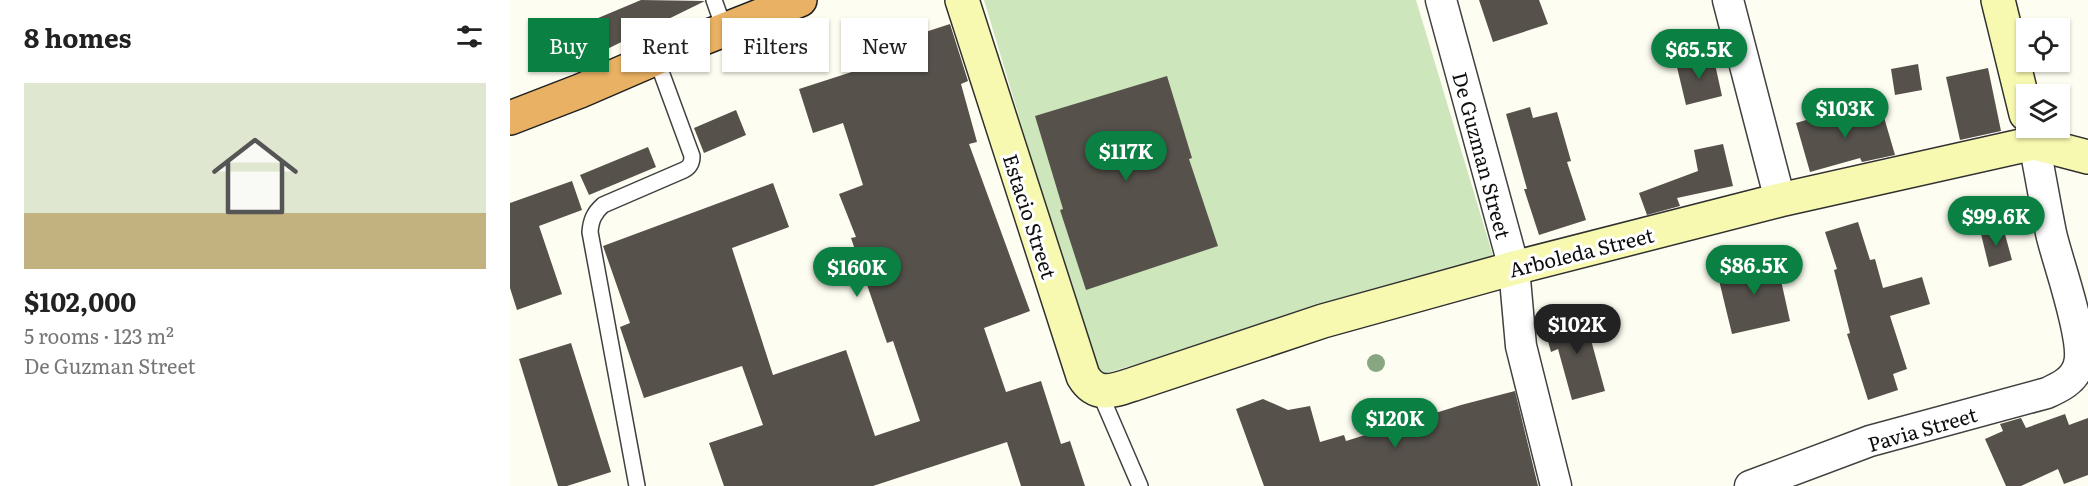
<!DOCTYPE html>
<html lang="en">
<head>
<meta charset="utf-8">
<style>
	body { margin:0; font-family:Literata,serif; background:#f6f6f6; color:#222; height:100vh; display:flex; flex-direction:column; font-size:22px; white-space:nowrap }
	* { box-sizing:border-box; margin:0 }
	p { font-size:20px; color:#767676 }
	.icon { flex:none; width:33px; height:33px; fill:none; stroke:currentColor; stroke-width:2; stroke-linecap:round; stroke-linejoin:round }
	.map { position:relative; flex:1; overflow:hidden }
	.details { display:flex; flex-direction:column; background:#fff; width:510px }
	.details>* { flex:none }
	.banner { position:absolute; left:18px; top:18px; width:570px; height:54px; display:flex; gap:12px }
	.controls { position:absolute; left:1506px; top:18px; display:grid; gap:12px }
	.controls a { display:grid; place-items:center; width:54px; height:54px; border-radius:0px; background:#fff; box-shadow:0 2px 4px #0004; font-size:30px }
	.price { position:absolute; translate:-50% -51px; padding:0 14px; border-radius:21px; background:#0b8043; color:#fff; font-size:20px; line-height:39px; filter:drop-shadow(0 2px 3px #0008) }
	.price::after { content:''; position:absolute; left:50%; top:36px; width:18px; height:14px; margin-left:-9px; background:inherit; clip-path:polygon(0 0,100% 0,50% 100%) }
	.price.selected { background:#222; color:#fff }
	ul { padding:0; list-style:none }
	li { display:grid; align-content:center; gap:12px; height:318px; padding:0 24px }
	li+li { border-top:2px solid #e0e0e0 }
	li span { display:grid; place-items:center; height:186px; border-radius:0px; color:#555 }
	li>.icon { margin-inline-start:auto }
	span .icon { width:108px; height:108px; fill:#fffc; stroke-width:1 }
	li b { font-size:26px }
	h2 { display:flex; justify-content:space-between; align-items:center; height:72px; padding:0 24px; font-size:26px }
	.tag { padding:0 21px; border-radius:0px; background:#fff; box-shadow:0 2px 4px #0004; font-size:21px; line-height:54px }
	.tag.selected { background:#0b8043; color:#fff }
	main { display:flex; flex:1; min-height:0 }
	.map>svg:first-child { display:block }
	.green { fill:#cde6bc }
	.building { fill:#56514b }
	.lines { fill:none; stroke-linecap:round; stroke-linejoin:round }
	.lane-casing { stroke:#414141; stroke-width:18 }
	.street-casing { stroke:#414141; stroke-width:33 }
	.secondary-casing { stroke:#303030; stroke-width:36 }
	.highway-casing { stroke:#1f1f1f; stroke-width:36 }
	.lane { stroke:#fff; stroke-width:15 }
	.street { stroke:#fff; stroke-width:30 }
	.secondary { stroke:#f8f9b1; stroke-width:33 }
	.highway { stroke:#e9b163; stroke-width:33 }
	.tree { fill:#88a780 }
	.labels { text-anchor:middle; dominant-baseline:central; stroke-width:6; stroke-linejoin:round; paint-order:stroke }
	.street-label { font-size:20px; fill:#0e0e0e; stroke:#fff }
</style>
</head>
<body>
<main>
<section class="details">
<h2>8 homes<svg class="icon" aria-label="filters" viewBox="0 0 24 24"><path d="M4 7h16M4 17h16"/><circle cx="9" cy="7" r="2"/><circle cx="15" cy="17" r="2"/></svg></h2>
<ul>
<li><span style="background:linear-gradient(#dfe7d0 70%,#c2b280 0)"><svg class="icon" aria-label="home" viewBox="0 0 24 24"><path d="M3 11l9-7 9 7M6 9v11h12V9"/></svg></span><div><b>$102,000</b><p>5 rooms · 123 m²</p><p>De Guzman Street</p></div></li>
</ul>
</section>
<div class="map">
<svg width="1578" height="486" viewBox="0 0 1578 486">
	<rect width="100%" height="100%" fill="#fefdf1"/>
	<!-- green -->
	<path class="green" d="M474,0H906L983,256L587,376Z"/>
	<!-- building -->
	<path class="building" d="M131,0L195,1L89,53L90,55L57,68L48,45L85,31L81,21Z
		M969,0H1029L1038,24L983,42Z
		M440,24L458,81L451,84L467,142L459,144L520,311L474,328L496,392L531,381L551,444L560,441L575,486H511L497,442L363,486H214L199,443L253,425L232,366L134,398L110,327L120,323L93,246L263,183L279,227L222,248L263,375L336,350L365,436L410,421L383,341L377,343L341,238L346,237L329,194L353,185L333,123L303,133L289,89L410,50L406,35Z
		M1203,55L1212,96L1176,105L1166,63Z
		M1408,64L1412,90L1385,95L1381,69Z
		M1478,68L1491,131L1450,140L1436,77Z
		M657,76L682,158L679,159L708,246L576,290L550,210L553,209L525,116Z
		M1020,107L1023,118L1047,112L1061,161L1057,162L1076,220L1029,235L1014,189H1017L996,114Z
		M1371,107L1385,155L1352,162L1350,158L1300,172L1286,123L1320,113L1322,121Z
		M226,110L236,135L194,153L184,128Z
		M1213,144L1223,186L1167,198L1170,206L1137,215L1129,193L1188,171L1184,150Z
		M138,147L146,167L79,195L70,175Z
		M62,181L72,210L29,226L52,294L7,310L0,288V203Z
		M1348,222L1360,260L1365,259L1373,288L1412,277L1420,304L1380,316L1397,369L1383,374L1388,390L1358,400L1337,334L1340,333L1324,270L1327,269L1315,232Z
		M1493,227L1502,260L1479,267L1471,234Z
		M1266,258L1280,321L1222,334L1207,272Z
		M1079,314L1086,339L1081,340L1095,391L1062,400L1048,349L1041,352L1034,327Z
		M61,343L101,472L57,486H48L9,359Z
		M1005,391L1028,486H754L726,409L753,399L778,410L800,406L810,442L834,435L836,441L951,405Z
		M1555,414L1559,425L1578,418V475L1554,484L1548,469L1511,486H1496L1475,439L1493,431L1490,424L1511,418L1516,428Z"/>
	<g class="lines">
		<!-- lane casing -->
		<g class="lane-casing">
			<path id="lane" d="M204,0L215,31
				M589,391L630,486
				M127,486L80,232C81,220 84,213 93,205L174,170C180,167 182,163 182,156L146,58"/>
		</g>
		<!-- street casing -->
		<g class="street-casing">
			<path id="street" d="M931,0L1004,268L1011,346L1046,486
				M1218,0L1270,200
				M1240,486L1360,441L1537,393C1550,387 1563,381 1568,367C1578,343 1547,261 1541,233C1535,203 1530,173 1524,143"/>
		</g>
		<!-- secondary casing -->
		<g class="secondary-casing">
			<path id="secondary" d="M452,0L573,376C586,398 603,391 624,384L813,321L1004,268L1270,200L1524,143L1578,157
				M1488,0L1516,114"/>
		</g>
		<!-- highway casing -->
		<g class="highway-casing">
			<path id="highway" d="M0,118L70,91L181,43L290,0"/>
		</g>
		<!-- lane -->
		<use href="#lane" class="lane"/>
		<!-- street -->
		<use href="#street" class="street"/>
		<!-- secondary -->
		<use href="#secondary" class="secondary"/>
		<!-- highway -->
		<use href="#highway" class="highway"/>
	</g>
	<!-- trees -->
	<circle class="tree" cx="866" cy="363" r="9"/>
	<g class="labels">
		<!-- street labels -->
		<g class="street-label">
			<text transform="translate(973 155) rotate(75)">De Guzman Street</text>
			<text transform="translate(521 216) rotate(72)">Estacio Street</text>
			<text transform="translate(1071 251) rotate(-14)">Arboleda Street</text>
			<text transform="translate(1412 428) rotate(-16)">Pavia Street</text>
		</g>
	</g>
</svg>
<div class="controls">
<a><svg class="icon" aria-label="locate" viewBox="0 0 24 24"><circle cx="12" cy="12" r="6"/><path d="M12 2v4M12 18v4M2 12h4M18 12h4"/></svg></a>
<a><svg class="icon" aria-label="layers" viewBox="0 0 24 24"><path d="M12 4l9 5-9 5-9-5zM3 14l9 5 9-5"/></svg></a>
</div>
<b class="price" style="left:1189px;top:80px">$65.5K</b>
<b class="price" style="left:1335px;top:139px">$103K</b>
<b class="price" style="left:616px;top:182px">$117K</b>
<b class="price" style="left:1486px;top:247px">$99.6K</b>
<b class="price" style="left:1244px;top:296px">$86.5K</b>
<b class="price" style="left:347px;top:298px">$160K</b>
<b class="price selected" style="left:1067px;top:355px">$102K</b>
<b class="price" style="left:885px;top:449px">$120K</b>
<div class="banner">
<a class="tag selected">Buy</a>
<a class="tag">Rent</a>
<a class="tag">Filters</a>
<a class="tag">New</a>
</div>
</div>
</main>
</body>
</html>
